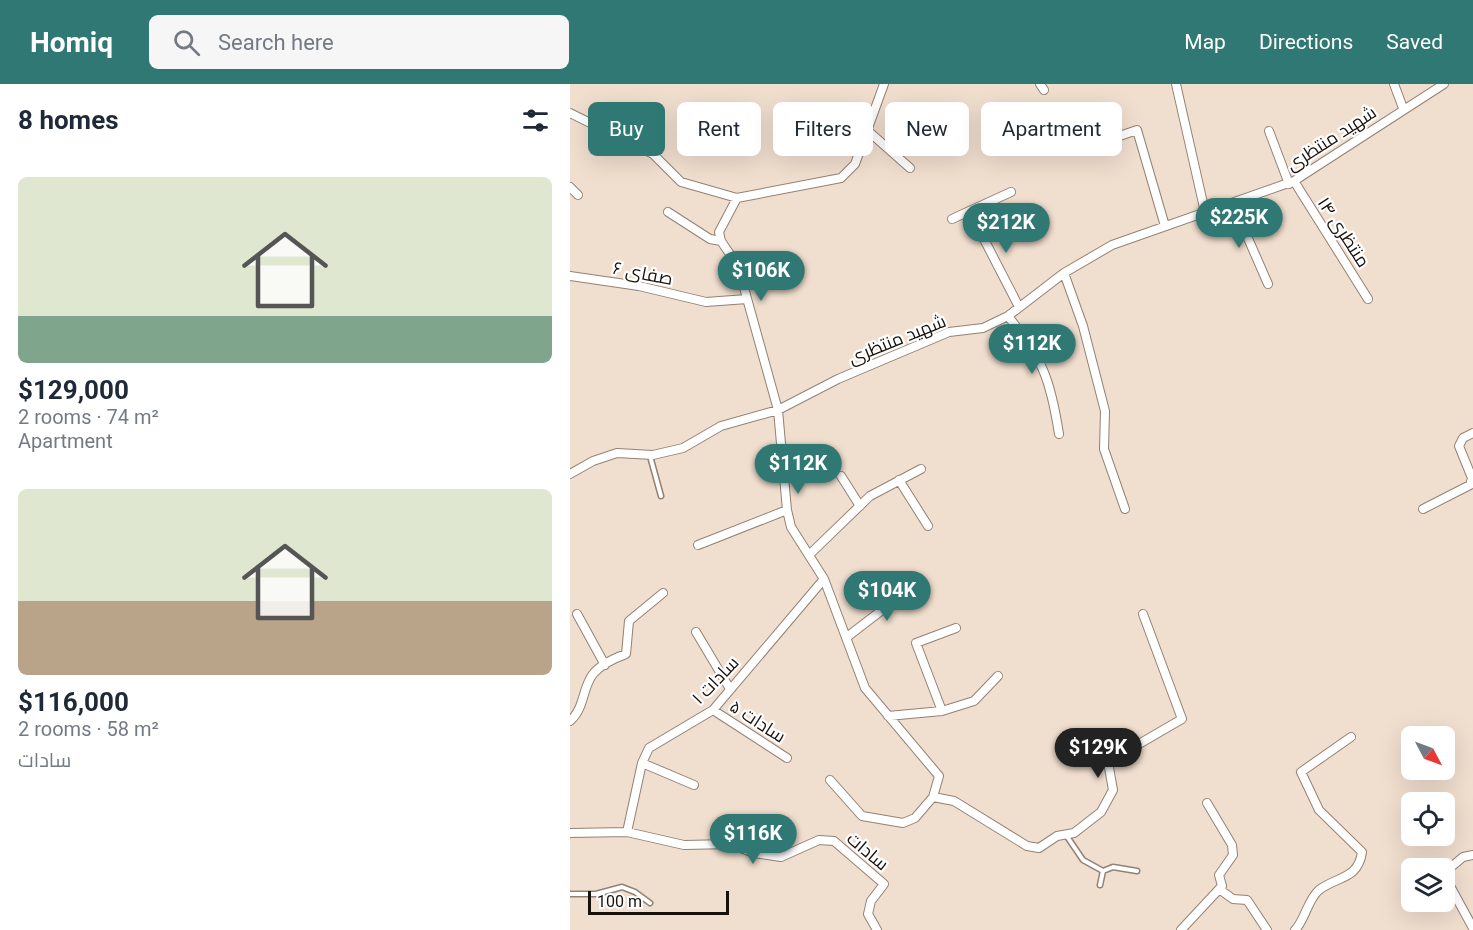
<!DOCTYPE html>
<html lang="en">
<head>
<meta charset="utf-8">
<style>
	body { margin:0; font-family:Roboto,Cairo,sans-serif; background:#f6f6f7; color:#1f2937; height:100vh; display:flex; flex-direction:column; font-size:22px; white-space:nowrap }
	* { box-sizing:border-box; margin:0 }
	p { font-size:20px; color:#747a83 }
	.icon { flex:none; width:33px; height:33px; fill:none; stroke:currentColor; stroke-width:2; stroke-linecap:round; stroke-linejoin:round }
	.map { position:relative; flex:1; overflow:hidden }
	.drawer { display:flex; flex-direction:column; background:#fff; width:570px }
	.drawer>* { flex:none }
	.top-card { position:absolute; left:18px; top:18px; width:570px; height:54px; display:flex; gap:12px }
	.needle { width:39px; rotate:131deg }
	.controls { position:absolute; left:831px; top:642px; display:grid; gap:12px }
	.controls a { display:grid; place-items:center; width:54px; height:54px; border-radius:9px; background:#fff; box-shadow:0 6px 24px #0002; font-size:30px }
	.scale { position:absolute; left:18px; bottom:15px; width:141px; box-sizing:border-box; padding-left:6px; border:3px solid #18120c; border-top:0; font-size:16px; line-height:21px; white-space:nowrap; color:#18120c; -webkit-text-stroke:4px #fff; paint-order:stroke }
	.price { position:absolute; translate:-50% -51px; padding:0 14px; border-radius:21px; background:#307873; color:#fff; font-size:20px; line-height:39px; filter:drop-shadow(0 2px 3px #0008) }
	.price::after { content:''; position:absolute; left:50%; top:36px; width:18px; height:14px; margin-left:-9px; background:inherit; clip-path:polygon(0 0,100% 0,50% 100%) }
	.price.on { background:#222; color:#fff }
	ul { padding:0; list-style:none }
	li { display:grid; align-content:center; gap:12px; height:318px; padding:0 18px }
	li span { display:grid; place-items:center; height:186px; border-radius:9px; color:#555 }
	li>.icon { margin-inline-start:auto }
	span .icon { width:108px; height:108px; fill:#fffc; stroke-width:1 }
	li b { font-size:26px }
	h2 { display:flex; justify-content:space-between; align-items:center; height:72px; padding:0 18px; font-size:26px }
	.pill { padding:0 21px; border-radius:9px; background:#fff; box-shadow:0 6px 24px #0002; font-size:21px; line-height:54px }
	.pill.on { background:#307873; color:#fff }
	header { display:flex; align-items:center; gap:36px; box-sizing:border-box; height:84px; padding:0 30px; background:#307873; color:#fff }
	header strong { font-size:28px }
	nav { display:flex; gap:33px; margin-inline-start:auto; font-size:21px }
	.search { width:420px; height:54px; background:#f6f6f7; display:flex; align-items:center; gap:15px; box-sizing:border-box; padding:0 21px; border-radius:9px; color:#747a83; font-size:22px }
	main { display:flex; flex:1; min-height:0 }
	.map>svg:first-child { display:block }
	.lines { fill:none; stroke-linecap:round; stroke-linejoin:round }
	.service-casing { stroke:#938274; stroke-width:7 }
	.minor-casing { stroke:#938274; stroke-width:10 }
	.service { stroke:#fff; stroke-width:4 }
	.minor { stroke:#fff; stroke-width:8 }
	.labels { text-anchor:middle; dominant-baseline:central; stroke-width:4.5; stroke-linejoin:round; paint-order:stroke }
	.street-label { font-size:18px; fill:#18120c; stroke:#fff }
</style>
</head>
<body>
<header>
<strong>Homiq</strong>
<div class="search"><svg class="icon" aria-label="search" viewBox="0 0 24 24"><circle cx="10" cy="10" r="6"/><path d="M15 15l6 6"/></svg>Search here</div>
<nav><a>Map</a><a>Directions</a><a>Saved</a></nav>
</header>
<main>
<section class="drawer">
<h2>8 homes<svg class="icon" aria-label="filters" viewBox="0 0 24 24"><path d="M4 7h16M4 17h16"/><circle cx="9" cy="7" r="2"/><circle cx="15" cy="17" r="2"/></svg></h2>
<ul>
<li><span style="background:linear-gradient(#dfe7d0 75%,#7fa58c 0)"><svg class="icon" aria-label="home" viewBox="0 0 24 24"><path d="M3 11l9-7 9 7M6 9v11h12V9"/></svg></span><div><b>$129,000</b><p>2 rooms · 74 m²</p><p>Apartment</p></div></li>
<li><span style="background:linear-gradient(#dfe7d0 60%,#b9a48a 0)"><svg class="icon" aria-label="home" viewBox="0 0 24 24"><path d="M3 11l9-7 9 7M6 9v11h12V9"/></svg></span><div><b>$116,000</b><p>2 rooms · 58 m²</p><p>سادات</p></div></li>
</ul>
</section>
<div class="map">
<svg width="903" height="846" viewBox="0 0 903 846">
	<rect width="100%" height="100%" fill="#f0dece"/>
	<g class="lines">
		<!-- service casing -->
		<g class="service-casing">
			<path id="service" d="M80,372L91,412
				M496,751L513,776L533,787L530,801
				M533,787L543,783L567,787
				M0,810H26L52,803L65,808L80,819"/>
		</g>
		<!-- minor casing -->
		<g class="minor-casing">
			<path id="minor" d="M470,0L474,6
				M606,0L635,128
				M824,0L833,24
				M0,29L83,70L111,98L167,114L271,94L285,80L314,0
				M297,46L340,84
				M699,47L719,100
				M538,56L567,46L595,142
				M724,97L798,215
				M0,103L8,111
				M167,114L149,148L151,157L168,182L208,326L217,426L221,443L254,495L295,604L369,692L363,713L345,734L333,739L292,732L260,696
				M654,121L677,152L698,200
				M98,128L140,155L151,157
				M400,128L449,223
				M382,135L441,108
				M494,189L513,242L535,327L534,365L555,425
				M0,192L69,202L136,218L177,215
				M438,232C473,277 480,293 489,350
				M0,390L23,377L47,369L83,371L113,364L151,342L208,326L268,295L379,248L413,244L438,232L494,189L542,161L724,97L874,0
				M271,392L290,422
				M329,396L358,442
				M853,425L900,401L902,394L889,362L893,354L903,349
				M128,461L217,426
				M239,471L300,412L351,385
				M7,530L35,581
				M126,548L160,605
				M277,553L342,503
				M143,626L217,674
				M372,627L346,559L386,544
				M318,632L372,627L404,617L428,592
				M0,637C15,624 12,604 23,590C31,580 45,574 56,570L59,537L93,509
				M72,679L124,701
				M363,713L384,717L457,762L469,764L487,752L504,749L531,728L543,706L538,678L612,635L573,530
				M57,748L72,679L79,664L143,626L254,495
				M0,749L57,748L114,761L160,760L184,769L211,773L249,756L264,757L314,800L301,817L298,830L307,846
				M874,789L893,773L903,771
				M874,791L903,844
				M649,805L663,815L677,816L697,846
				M611,846L652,802L649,791L663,771L662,761L637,719
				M725,846C735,836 738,815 749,806C767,792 788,796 792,768L749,726L731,688L781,653"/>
		</g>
		<!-- service -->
		<use href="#service" class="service"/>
		<!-- minor -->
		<use href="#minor" class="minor"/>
	</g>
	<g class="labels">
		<!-- street labels -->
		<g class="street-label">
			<text transform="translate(761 54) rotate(-33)">شهید منتظری</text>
			<text transform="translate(774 148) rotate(57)">منتظری ۱۴</text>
			<text transform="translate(73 189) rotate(11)">صفای ۶</text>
			<text transform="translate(327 255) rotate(-22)">شهید منتظری</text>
			<text transform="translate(145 596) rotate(-46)">سادات ۱</text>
			<text transform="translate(188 637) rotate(33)">سادات ۵</text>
			<text transform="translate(298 767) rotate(40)">سادات</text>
		</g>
	</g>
</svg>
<div class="controls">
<a><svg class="needle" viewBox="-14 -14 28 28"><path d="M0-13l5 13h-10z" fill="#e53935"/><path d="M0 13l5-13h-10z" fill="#747a83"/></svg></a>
<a><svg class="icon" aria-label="locate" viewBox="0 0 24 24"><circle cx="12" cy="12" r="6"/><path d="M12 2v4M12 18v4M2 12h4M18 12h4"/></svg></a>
<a><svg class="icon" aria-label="layers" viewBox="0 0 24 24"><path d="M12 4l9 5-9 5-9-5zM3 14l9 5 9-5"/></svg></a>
</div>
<div class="scale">100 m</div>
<b class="price" style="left:669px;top:165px">$225K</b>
<b class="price" style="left:436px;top:170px">$212K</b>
<b class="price" style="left:191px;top:218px">$106K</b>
<b class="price" style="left:462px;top:291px">$112K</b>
<b class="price" style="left:228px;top:411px">$112K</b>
<b class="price" style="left:317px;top:538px">$104K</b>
<b class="price on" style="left:528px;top:695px">$129K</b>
<b class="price" style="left:183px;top:781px">$116K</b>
<div class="top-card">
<a class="pill on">Buy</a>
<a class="pill">Rent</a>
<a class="pill">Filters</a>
<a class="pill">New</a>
<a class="pill">Apartment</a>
</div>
</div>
</main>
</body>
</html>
